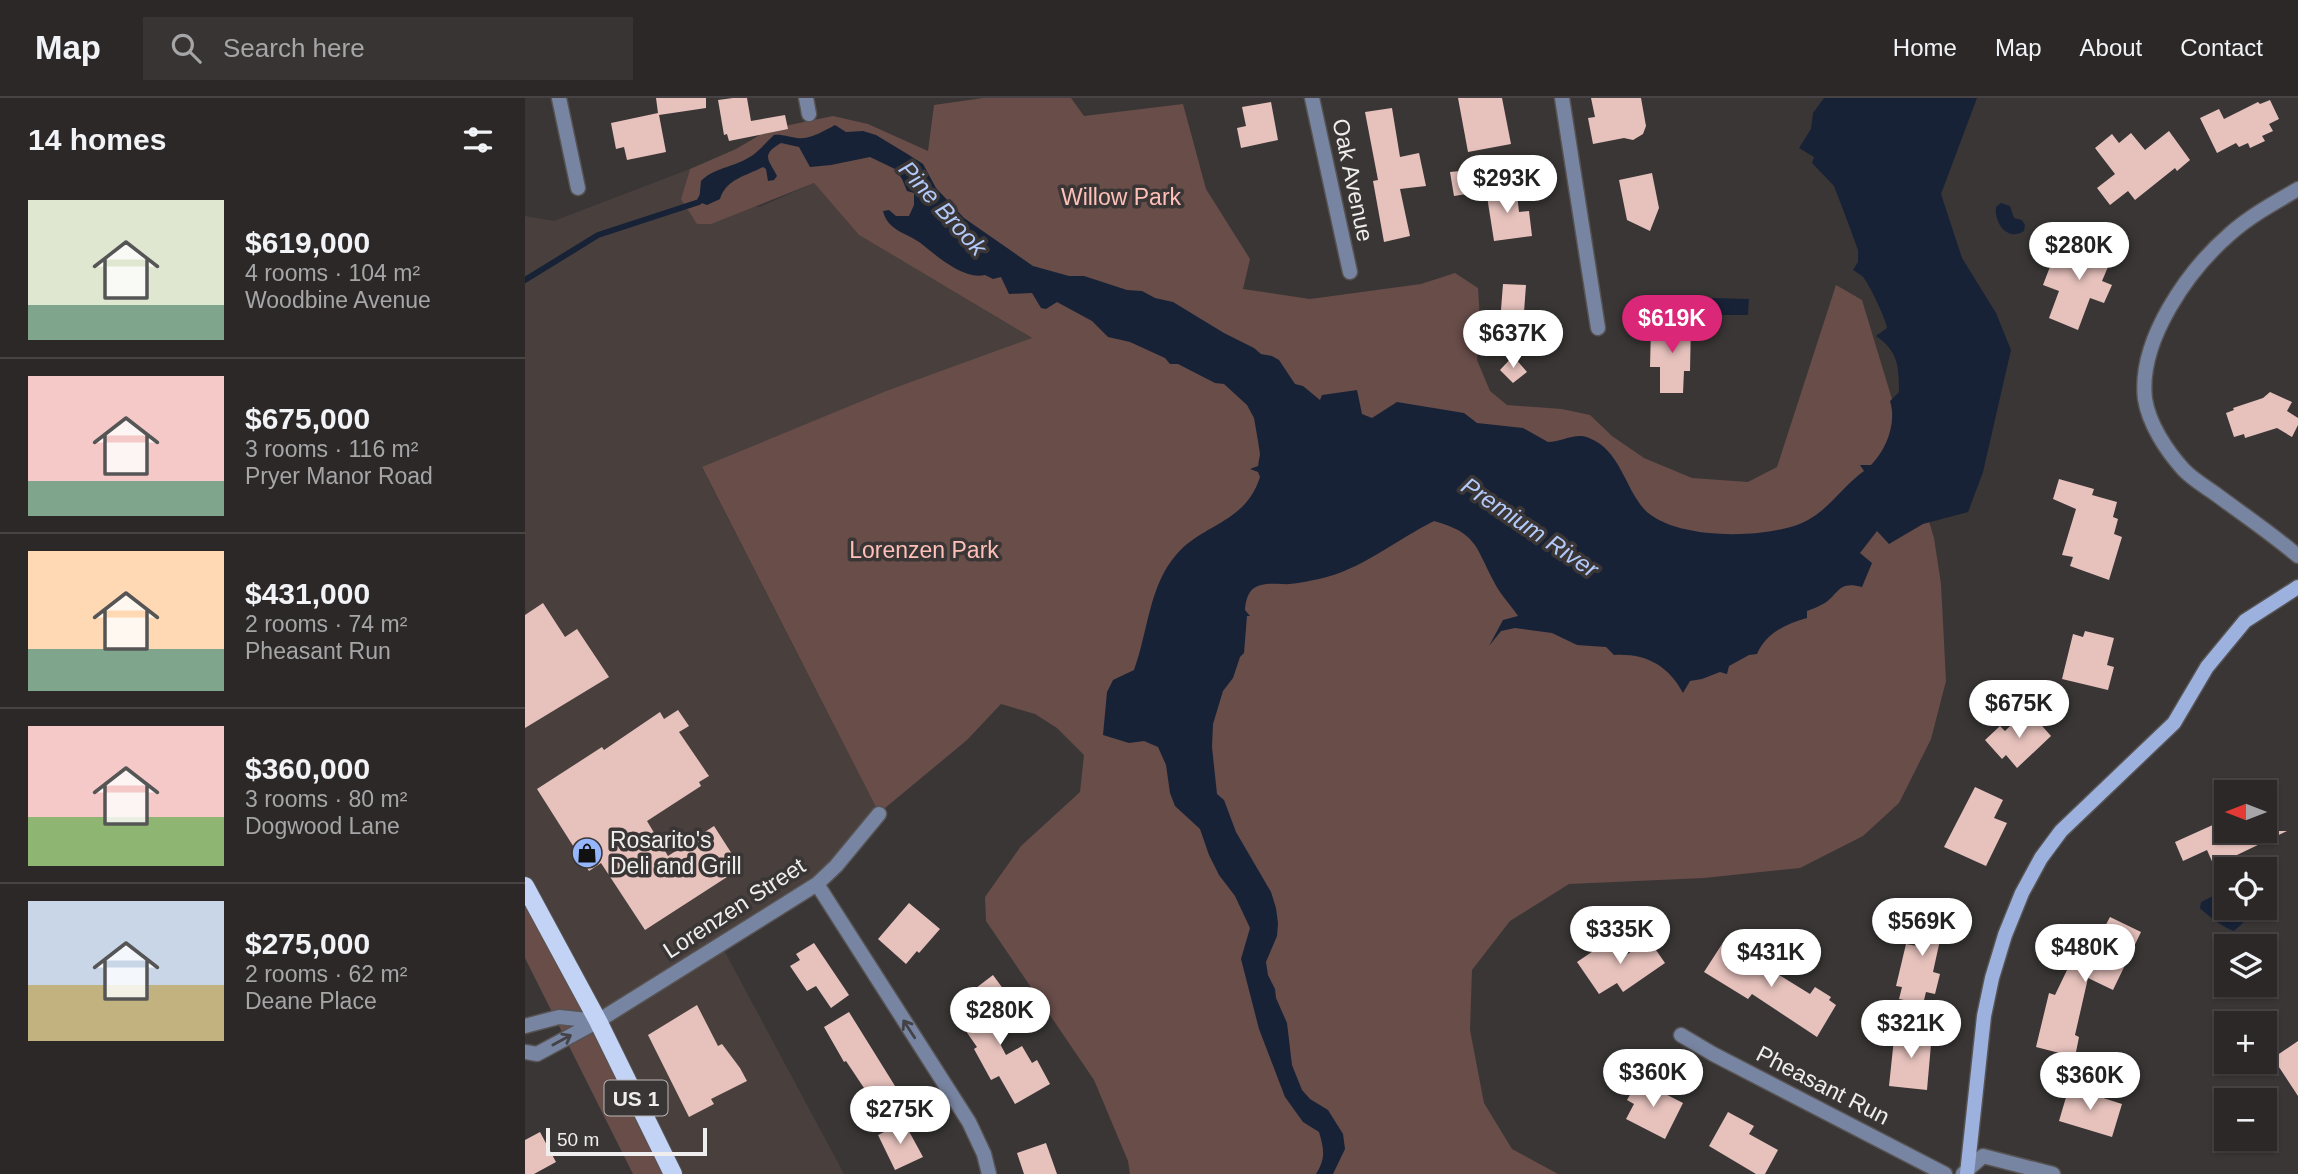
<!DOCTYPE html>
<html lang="en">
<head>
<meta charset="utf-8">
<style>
	body { margin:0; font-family:Arial,sans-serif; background:#383434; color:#f1f3f6; height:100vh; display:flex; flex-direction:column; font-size:26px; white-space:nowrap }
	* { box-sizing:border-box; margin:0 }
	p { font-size:23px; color:#a6a6a8 }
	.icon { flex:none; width:38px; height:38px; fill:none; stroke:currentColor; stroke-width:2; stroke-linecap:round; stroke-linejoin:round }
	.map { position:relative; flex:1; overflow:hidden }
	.details { display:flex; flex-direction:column; background:#2c2828; width:525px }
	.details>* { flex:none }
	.needle { width:46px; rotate:270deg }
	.controls { position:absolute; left:1689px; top:682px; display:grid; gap:14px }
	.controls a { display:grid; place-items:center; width:63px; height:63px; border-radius:0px; background:#2c2828; box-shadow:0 2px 5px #0004,0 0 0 2px #484445; font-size:35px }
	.scale { position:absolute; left:21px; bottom:18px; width:161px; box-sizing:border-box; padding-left:7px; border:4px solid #efeded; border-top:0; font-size:19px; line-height:24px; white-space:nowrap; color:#efeded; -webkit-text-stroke:5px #3a3636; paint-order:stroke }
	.price { position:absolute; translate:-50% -60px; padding:0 16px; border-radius:24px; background:#fff; color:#222; font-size:23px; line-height:46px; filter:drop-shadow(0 2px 4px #0008) }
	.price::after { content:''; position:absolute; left:50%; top:42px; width:21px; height:16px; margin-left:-10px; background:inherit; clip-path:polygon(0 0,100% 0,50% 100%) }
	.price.active { background:#db2777; color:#fff }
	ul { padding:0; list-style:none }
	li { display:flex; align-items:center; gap:21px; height:175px; padding:0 28px }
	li+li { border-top:2px solid #484445 }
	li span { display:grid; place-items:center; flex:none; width:196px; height:140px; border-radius:0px; color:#555 }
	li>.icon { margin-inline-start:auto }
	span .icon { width:84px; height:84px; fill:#fffc; stroke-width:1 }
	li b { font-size:30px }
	h2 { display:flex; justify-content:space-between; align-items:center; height:84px; padding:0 28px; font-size:30px }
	header { display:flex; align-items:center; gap:42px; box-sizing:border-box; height:98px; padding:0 35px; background:#2c2828; border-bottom:2px solid #484445 }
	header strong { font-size:33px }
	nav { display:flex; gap:38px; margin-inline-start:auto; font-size:24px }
	.search { width:490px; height:63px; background:#383434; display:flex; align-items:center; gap:18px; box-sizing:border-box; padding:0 24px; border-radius:0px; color:#a6a6a8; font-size:26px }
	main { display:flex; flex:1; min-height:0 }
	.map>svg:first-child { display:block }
	.built { fill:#49403e }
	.green { fill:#684d49 }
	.water { fill:#182237 }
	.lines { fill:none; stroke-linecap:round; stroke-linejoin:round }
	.stream { stroke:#182237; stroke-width:6 }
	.building { fill:#e7c2bd }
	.street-casing { stroke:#575353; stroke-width:17 }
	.secondary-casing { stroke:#575353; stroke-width:17 }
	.primary-casing { stroke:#575353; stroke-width:20 }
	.street { stroke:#7885a2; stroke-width:14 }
	.secondary { stroke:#9cb1de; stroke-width:14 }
	.primary { stroke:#c2d3f6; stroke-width:18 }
	.oneway { stroke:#434246 }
	.labels { text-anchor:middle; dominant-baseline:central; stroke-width:7; stroke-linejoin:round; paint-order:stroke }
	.shield { fill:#3a3636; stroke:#b9b6b6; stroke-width:2 }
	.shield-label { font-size:21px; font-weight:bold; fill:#efeded }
	.street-label { font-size:23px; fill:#efeded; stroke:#3a3636 }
	.park-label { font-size:23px; fill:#fec0b8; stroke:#3a3636 }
	.poi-label { font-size:23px; fill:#efeded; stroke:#3a3636; text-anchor:start }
	.water-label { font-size:24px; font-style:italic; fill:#b2c9fa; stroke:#3a3636 }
</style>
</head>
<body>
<header>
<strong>Map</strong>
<div class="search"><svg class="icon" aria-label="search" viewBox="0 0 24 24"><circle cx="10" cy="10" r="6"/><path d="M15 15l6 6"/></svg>Search here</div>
<nav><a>Home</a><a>Map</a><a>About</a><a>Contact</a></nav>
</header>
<main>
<section class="details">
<h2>14 homes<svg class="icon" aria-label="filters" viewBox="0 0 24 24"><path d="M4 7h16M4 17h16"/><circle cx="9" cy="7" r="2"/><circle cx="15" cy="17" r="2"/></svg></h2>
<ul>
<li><span style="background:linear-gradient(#dfe7d0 75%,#7fa58c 0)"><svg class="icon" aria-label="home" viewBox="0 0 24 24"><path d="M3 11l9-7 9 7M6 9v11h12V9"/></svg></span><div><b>$619,000</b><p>4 rooms · 104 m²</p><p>Woodbine Avenue</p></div></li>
<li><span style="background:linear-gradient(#f6c9c9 75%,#7fa58c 0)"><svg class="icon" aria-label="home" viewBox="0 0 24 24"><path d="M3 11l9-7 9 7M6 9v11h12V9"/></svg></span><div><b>$675,000</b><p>3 rooms · 116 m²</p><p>Pryer Manor Road</p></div></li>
<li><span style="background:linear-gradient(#ffd9b3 70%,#7fa58c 0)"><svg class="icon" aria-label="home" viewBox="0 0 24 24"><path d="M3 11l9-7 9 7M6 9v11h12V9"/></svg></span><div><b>$431,000</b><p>2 rooms · 74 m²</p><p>Pheasant Run</p></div></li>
<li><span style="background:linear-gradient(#f6c9c9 65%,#8fb573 0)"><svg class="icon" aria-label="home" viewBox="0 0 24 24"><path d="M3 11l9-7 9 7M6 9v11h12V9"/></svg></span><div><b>$360,000</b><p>3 rooms · 80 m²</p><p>Dogwood Lane</p></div></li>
<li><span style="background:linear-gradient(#c9d6e8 60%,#c2b280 0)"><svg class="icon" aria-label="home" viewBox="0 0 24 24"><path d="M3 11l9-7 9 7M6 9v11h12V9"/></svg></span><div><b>$275,000</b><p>2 rooms · 62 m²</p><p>Deane Place</p></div></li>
</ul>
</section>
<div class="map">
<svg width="1773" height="1076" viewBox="0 0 1773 1076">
	<rect width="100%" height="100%" fill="#3a3636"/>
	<!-- built -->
	<path class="built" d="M165,71L156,101L235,109L289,85L334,137L508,241L361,293L177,370L354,715L310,767L194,843L319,1076H152L0,781V118L29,123Z"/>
	<!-- green -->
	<path class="green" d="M458,0H546L559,18L658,6L681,91L725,161L718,191L785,201L896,186L930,175L953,190L955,222L952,262L965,293L982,307L1037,311L1065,317L1087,338L1119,360L1167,380L1223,384L1252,369L1311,187L1337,202L1409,440L1416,486L1421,583L1406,641L1374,705L1338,738L1275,770L1179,780L1044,786L985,823L947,872L945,932L959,1005L987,1051L1033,1076H605L603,1063L569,982L461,823L460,799L496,748L555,694L559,657L532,630L510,616L476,606L442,642L354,715L177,369L361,293L507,240L334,137L289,85L186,126H172L156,101L165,71L211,51L245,31L308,18L343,26L403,53L409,7Z
		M0,781L152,1076H108L0,860Z"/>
	<!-- water -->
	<path class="water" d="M1299,0H1452L1416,96L1437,160L1471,215L1486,252L1458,374L1443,414L1398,426L1364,446L1352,433L1335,455L1347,465L1337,489C1312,482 1314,497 1298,506C1293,509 1287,511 1282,513V520C1261,526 1241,535 1232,556L1224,557L1204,568L1202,576L1195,574L1177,581L1165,583L1158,595C1143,567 1120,555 1089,557L1081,549L1052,547L1027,535L990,530L976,533L964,548L978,522L993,518C985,506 974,495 968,482C950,447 951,435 909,423C871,442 836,472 794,481C783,483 768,487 757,486C735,485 722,486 720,512L725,518H722L719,555L715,559L708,580L698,593L688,626L687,649L692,696L699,702L711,734L746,794L751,810L753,825L752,838L741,864L743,877L750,891L751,900L762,925L767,967L777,992L785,1001L803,1012L818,1036L820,1051L808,1076H791C801,1060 799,1051 794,1034L778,1024L760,999L734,931L716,861L725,830L710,798L694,777L684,757L675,731L650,708L645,695L641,667L633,649L619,643L604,645L578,637L582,594L588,582L609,572C623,534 624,488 651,457C678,425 720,426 735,379L733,374L725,371L733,368L735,356L733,343L729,320L722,307L699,286L690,285L653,266H645L640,260L605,244L583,239L567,223L532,204L521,211L516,210L507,195L484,196L476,179L468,181L460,177C439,182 413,159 398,147C384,135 363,134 358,113L364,112L371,118H384L389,107V95L382,93L377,81L370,71L345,59L306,67L285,69L274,49L256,45C235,57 244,62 252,78L249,82L243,83L241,71L238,69C221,78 201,81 195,101L182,107L174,104L176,83C188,70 209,69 223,60C233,55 240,45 249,37C257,36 263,39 272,40C284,42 299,33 310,27L321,34L338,33L351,37L384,57L398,66L411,90L439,120L508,168L544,178H559L602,192L617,193L630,200L648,204L699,235L729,250L736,256L747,258L754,262L770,286L778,288L795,302L797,297L832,292L837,316L847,320L872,304L939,315L952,325L998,330L1023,344C1038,344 1050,334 1064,340C1095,352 1099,388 1119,411C1148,443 1247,442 1283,422C1305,410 1319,387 1339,373L1335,367H1346C1361,352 1372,325 1365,303L1374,294C1374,268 1373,253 1351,238L1362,230C1361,221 1344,186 1338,179C1335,176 1331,174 1328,172L1333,164V152L1322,122L1309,88L1287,65L1289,59L1274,50L1286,31L1288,15Z
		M1476,105L1485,108L1489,120L1497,122L1500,127L1499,133C1482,144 1469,124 1471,109Z
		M1187,200L1224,201L1223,217H1187Z
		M1694,795L1701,805V810H1711L1720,818L1718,825L1709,833C1699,830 1682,817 1675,810L1676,804Z"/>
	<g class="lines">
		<!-- stream -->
		<path class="stream" d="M0,182L73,137L174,104L177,99"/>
	</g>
	<!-- building -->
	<path class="building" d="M131,0H181V10L134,17L141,54L102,62L99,49L91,51L86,25L133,15Z
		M208,0H222L226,23L260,17L263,31L204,43L202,36L199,37L193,2Z
		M933,0H977L986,46L943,54Z
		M1066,0H1116L1121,28L1118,36L1108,42L1099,40L1068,46L1063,20L1070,19Z
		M1745,2L1754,21L1744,26L1748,33L1737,38L1740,43L1725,50L1723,45L1714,49L1711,45L1692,55L1675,20L1694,11L1699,21L1733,4L1735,6Z
		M746,4L753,42L716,50L712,30L721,28L717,9Z
		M867,10L875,59L894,55L901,88L875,91L885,138L859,144L848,83L853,82L840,14Z
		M1644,33L1665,62L1652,73L1650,70L1610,102L1603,93L1585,107L1572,90L1590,76L1570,50L1587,36L1594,45L1606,35L1620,52Z
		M945,72L948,95L929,98L925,74Z
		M1127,75L1134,110L1125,133L1102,122L1094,82Z
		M991,87L994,114L1004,113L1007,138L969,143L961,92Z
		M1568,138L1592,148L1577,183L1587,187L1579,205L1565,200L1553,232L1524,220L1534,193L1518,187L1531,153L1555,163L1559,152L1563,153Z
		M978,186L1001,187L999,214L1006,215L1004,252L973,250Z
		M1146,223H1166L1165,273H1159L1158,295H1135V269H1125L1126,229L1146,230Z
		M988,258L1002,274L988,285L975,272Z
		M1745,294L1767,304L1762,313L1773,320V327L1767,339L1752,330L1720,340L1719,336L1709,339L1701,315L1709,312L1708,310L1738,300Z
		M1534,381L1569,391L1567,397L1592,404L1588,419L1593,421L1589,436L1597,439L1584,482L1545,468L1548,459L1537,457L1551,411L1528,401Z
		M18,505L40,539L52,531L84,579L0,630V517Z
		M1560,533L1589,540L1582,567L1589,569L1583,592L1537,581L1548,536L1558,539Z
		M153,612L164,628L154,634L184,678L174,684L176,688L122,723L143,758L189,728L216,770L120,832L76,765L64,773L12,691L77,649L79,652L135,614L139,621Z
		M1504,617L1509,623L1511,621L1526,638L1492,670L1481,657L1477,661L1460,642L1475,628L1480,633L1489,624L1492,628Z
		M1450,689L1478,702L1469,720L1482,725L1461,768L1419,749Z
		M1701,721V733H1762L1689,768L1682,752L1658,763L1650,744Z
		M384,805L415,831L394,855L392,853L381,866L353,841Z
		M1401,805L1422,810L1408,874L1415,876L1410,896L1401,894L1398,906L1374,901L1377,889L1371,888L1381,846L1392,848Z
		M1585,819L1616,834L1588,892L1563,880L1550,937L1554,939L1550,959L1511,949L1524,895L1530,897L1555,845L1563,849L1572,832L1577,834Z
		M1124,842L1140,865L1098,894L1092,885L1074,896L1052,864L1083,843L1095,861Z
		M1199,843L1285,896L1290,889L1306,899L1304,902L1311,907L1292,939L1227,896L1223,901L1179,874Z
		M289,845L324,897L306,910L291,888L282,893L265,868L275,862L271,856Z
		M468,877L479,892L464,904L475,920L465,927L481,957L497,948L507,965L512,962L525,986L490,1006L474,978L466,982L449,951L452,949L429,916L457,897L451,890Z
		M172,907L193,948L197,946L215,970L222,983L186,1001L189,1006L164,1019L123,937Z
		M324,914L375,996L353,1011L321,963L319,964L299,929Z
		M1370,931L1407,935L1402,992L1364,988Z
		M1773,943V998L1748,960Z
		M1113,982L1158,1005L1140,1041L1101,1021L1109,1006L1102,1002Z
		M1544,989L1597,1006L1587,1039L1534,1023Z
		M1203,1014L1229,1028L1224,1036L1253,1052L1240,1076H1231L1184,1048Z
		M379,1024L398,1059L370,1072L353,1037Z
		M15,1034L31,1064L9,1076H0V1042Z
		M521,1045L532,1076H499L492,1055Z"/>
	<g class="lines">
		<!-- street casing -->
		<g class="street-casing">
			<path id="street" d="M34,0L53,90
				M281,0L284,16
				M787,0L825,174
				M1037,0L1073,230
				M1773,91C1751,104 1726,117 1706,135C1664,171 1613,242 1620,301C1624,326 1641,352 1658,371C1667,381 1681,389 1692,397C1719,417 1747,436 1773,458
				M292,786L444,1024L459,1056L464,1076
				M0,928L34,919L72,923
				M1156,937L1188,956L1420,1076
				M0,954L12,956L73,923L292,786L311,768L354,716
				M1438,1076L1458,1058L1528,1076"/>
		</g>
		<!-- secondary casing -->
		<g class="secondary-casing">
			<path id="secondary" d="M1442,1076L1459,918L1467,880L1480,837L1497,795L1516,760L1536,733L1649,625L1682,569L1720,523L1773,489"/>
		</g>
		<!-- primary casing -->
		<g class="primary-casing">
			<path id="primary" d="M0,788L73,923L148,1076"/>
		</g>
		<!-- street -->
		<use href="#street" class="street"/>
		<!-- secondary -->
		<use href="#secondary" class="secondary"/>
		<!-- primary -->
		<use href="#primary" class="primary"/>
	</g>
	<!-- one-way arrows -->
	<defs><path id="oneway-shaft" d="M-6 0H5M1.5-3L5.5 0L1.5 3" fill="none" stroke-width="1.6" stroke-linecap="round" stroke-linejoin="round" transform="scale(1.75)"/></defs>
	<g class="oneway">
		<use href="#oneway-shaft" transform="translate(384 931) rotate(-123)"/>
		<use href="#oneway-shaft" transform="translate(37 942) rotate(-29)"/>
	</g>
	<!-- icons -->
	<defs>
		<g id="shop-disc" transform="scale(1.575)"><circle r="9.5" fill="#95b6fd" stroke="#3a3636"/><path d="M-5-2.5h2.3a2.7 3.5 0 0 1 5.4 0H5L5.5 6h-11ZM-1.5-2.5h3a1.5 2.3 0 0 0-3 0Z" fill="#111"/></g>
	</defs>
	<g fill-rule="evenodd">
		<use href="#shop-disc" x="62" y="755"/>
	</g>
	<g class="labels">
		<!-- shield labels -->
		<rect class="shield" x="79.5" y="982.5" width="63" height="35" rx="5"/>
		<g class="shield-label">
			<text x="111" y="1000">US 1</text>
		</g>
		<!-- street labels -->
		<g class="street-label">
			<text transform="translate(828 82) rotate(78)">Oak Avenue</text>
			<text transform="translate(209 810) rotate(-33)">Lorenzen Street</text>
			<text transform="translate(1298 987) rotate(27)">Pheasant Run</text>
		</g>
		<!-- park labels -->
		<g class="park-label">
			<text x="596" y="99">Willow Park</text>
			<text x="399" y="452">Lorenzen Park</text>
		</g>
		<!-- poi labels -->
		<g class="poi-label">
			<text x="85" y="742">Rosarito's<tspan x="85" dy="26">Deli and Grill</tspan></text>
		</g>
		<!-- water labels -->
		<g class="water-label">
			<text transform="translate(418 110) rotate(48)">Pine Brook</text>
			<text transform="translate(1005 429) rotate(34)">Premium River</text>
		</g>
	</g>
</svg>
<div class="controls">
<a><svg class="needle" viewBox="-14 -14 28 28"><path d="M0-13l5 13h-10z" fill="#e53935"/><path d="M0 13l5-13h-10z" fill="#a6a6a8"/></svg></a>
<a><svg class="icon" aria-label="locate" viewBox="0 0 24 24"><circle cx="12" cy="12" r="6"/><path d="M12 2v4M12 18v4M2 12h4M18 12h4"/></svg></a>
<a><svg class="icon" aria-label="layers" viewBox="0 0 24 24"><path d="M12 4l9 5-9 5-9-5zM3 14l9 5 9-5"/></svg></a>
<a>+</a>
<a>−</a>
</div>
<div class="scale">50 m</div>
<b class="price" style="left:982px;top:117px">$293K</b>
<b class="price" style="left:1554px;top:184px">$280K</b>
<b class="price active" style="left:1147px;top:257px">$619K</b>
<b class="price" style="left:988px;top:272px">$637K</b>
<b class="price" style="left:1494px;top:642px">$675K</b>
<b class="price" style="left:1397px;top:860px">$569K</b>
<b class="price" style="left:1095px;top:868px">$335K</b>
<b class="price" style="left:1560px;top:886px">$480K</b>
<b class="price" style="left:1246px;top:891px">$431K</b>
<b class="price" style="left:475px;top:949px">$280K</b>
<b class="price" style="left:1386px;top:962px">$321K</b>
<b class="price" style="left:1128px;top:1011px">$360K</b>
<b class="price" style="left:1565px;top:1014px">$360K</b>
<b class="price" style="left:375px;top:1048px">$275K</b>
</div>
</main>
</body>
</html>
